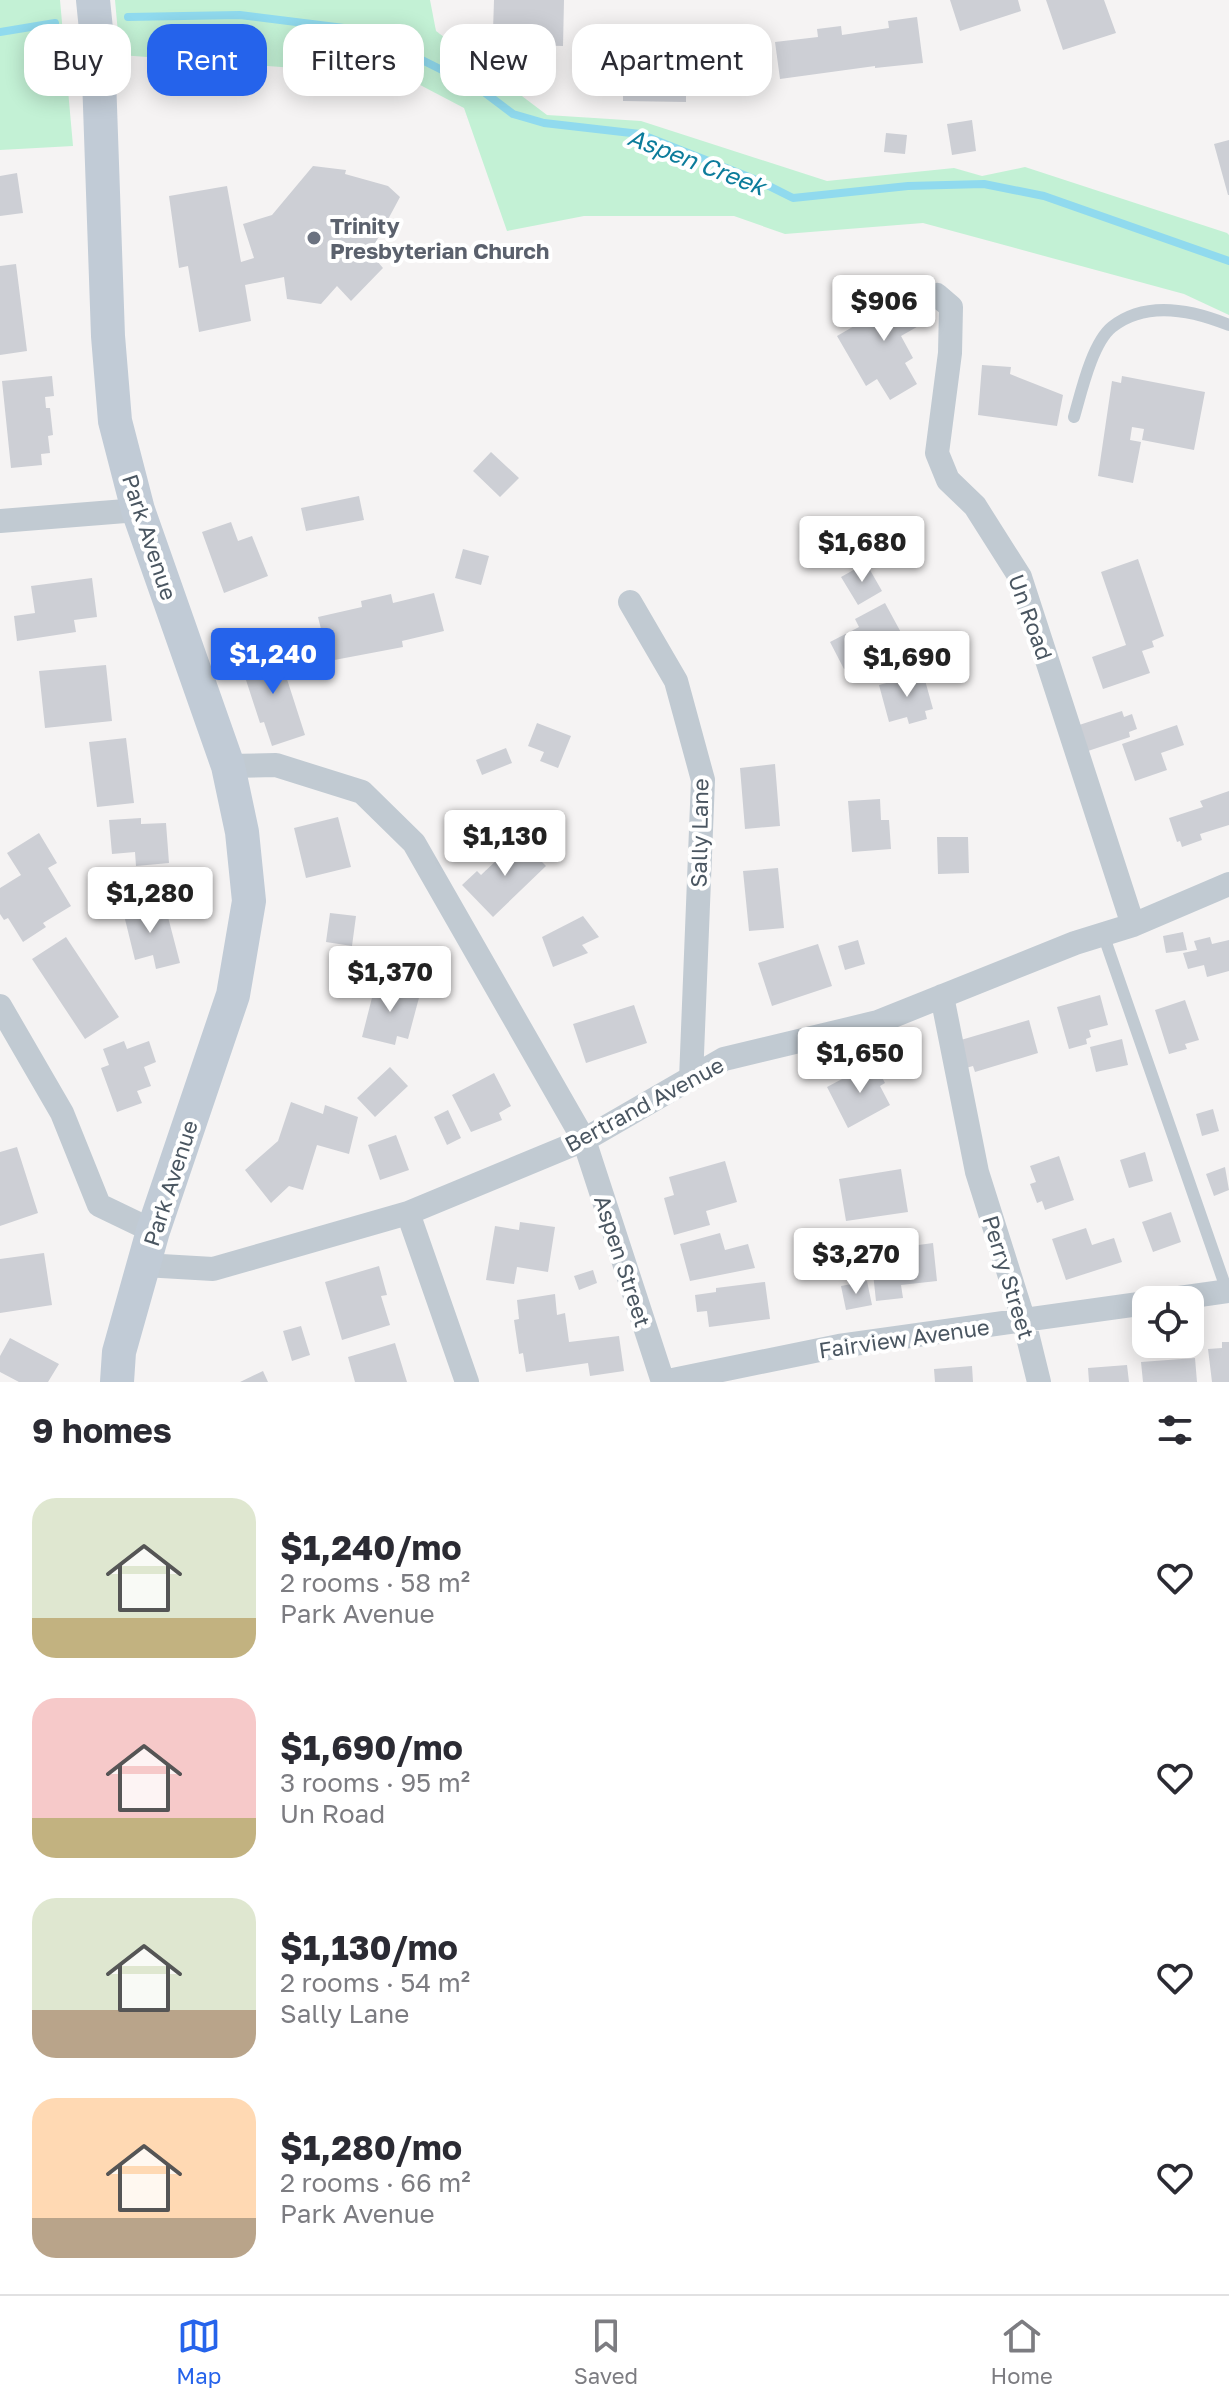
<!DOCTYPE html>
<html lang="en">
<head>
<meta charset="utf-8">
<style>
	body { margin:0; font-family:"Golos Text",sans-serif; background:#f7f7f7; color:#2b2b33; height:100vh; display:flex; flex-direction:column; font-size:30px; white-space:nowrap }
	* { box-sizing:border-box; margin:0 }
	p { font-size:26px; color:#7c7c81 }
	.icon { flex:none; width:44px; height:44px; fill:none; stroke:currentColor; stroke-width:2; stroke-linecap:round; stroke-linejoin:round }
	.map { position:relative; height:1382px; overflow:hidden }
	.panel { display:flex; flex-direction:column; background:#fff; flex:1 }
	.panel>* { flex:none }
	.hud { position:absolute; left:24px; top:24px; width:800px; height:72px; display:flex; gap:16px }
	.buttons { position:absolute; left:1132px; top:1286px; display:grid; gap:16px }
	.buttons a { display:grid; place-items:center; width:72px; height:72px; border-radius:16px; background:#fff; box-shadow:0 4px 20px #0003; font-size:40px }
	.price { position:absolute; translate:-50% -68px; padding:0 18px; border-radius:8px; background:#fff; color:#222; font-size:26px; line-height:52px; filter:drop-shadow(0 2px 4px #0008) }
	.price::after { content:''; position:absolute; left:50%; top:48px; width:24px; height:18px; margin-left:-12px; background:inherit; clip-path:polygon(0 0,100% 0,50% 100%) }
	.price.selected { background:#2563eb; color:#fff }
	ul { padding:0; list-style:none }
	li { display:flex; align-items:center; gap:24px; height:200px; padding:0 32px }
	li span { display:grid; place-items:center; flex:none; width:224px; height:160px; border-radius:24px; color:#555 }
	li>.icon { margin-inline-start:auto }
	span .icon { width:96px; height:96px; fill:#fffc; stroke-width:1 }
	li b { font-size:34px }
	h2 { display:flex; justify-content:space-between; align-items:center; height:96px; padding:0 32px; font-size:34px }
	.tag { padding:0 28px; border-radius:24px; background:#fff; box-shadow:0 4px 20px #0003; font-size:28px; line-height:72px }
	.tag.selected { background:#2563eb; color:#fff }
	.tabs { display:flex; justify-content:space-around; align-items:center; height:112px; border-top:2px solid #e1e1e2; background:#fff; font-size:22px; color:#7c7c81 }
	.tabs a { display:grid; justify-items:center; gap:4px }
	.tabs .selected { color:#2563eb }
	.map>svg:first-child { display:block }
	.green { fill:#c3f1d5 }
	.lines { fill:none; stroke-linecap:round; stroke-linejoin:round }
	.stream { stroke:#90daee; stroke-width:8 }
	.building { fill:#cdcfd5 }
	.lane { stroke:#c1cad2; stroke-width:12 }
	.street { stroke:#c1cad2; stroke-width:24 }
	.secondary { stroke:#c1cbd6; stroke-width:34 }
	.worship-dot { fill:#6b7280; stroke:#fff; stroke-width:3 }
	.labels { text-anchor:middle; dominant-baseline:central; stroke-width:8; stroke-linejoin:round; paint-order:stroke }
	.worship-label { font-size:22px; font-weight:bold; fill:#5b616d; stroke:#fff; text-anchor:start }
	.street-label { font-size:22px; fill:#4a5661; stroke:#fff }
	.water-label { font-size:24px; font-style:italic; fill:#0c7c9b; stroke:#fff }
</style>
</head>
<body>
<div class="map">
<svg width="1229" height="1382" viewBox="0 0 1229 1382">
	<rect width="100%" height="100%" fill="#f5f3f3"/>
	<!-- green -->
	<path class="green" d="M0,0H60L73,146L0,150Z
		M115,0H430L436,31L547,115L641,121L827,181L954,168L982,176L1025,167L1227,233L1229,235V315L1184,294L923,223L785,234L734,216H584L507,231L464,108L403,76L120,55Z"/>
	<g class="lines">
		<!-- stream -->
		<path class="stream" d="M128,17L240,15L344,28L404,51L480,89L513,114L544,123L640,134L759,181L793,198L908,186L984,184L1044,196L1229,261
			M0,32L55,23"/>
	</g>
	<!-- building -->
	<path class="building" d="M494,0H564L563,46L521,45V32L493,31Z
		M950,0H1018L1021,11L960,31Z
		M1046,0H1104L1116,33L1063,50Z
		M917,17L923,63L875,68V66L780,79L775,42L818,37L817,29L841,26L842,35L889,28L888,21Z
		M648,46H686V102L623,101V96H598V58H621V50L642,49V57H648Z
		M972,120L976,151L952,155L947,124Z
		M886,133L907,135L905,154L884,152Z
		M1229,140V195H1228L1214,144Z
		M313,166L346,170L345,174L388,186L400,197L370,253L383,268L351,301L337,286L321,304L287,299L284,277L245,285L251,321L199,332L188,266L179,268L169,196L227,186L241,262L254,258L243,224L272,215Z
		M17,173L23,213L0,216V176Z
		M16,264L27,351L0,355V266Z
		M900,285L922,324L901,336L913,358L905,363L917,384L890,400L877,379L866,386L837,336L875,314L869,303Z
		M982,365L1011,367L1010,374L1063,395L1057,426L978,415Z
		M52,376L54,396L45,397L46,408H50L53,435L48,436L50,453L41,454L42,465L11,468L2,381Z
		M1122,376L1205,392L1194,450L1142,440L1144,429L1132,427L1130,440L1141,442L1133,483L1098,476L1112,381L1121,383Z
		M491,452L519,478L500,497L473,471Z
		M359,496L364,520L306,531L301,508Z
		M231,522L238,541L252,536L268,576L224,593L202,532Z
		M463,549L489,556L481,585L455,578Z
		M1138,559L1164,636L1152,641L1154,647L1142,651L1150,673L1103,689L1092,657L1126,645L1101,572Z
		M866,563L882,591L858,605L841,577Z
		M92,578L97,617L74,620L76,632L17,641L14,616L35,613L31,586Z
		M434,593L444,631L402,641L403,647L329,661L318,617L362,607L361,601L391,594L393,603Z
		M885,603L904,638L844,669L830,642L859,627L855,619Z
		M276,645L305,735L272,746L264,722L260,723L246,680L251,679L244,656Z
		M106,665L112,721L45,728L39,671Z
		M923,673L933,709L925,711L927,719L909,724L907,717L889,722L879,685Z
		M1122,711L1124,717L1132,714L1137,729L1129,732L1130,737L1082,753L1073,727Z
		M537,723L571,736L558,768L540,761L544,752L528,746Z
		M1177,725L1184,745L1161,753L1167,770L1135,781L1122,744Z
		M126,738L134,803L97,807L89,742Z
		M506,748L512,763L482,775L476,760Z
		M775,764L780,826L745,829L740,768Z
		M1229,791V825L1200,834L1202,840L1182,847L1180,841L1177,842L1169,818L1203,807L1200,801Z
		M880,799L881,820H889L891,849L852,852L848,801Z
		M338,817L351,867L306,878L294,828Z
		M141,818V824L166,823L169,863L136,866L135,852L112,854L109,820Z
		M39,833L57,863L48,868L71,906L43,923L46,927L23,942L8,918L4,920L0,914V888L21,875L7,853Z
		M937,837H968L969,873L938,874Z
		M519,839L546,866L493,917L462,885L477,871L481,875Z
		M778,868L784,928L749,931L743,871Z
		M150,900L155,921L168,917L180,963L156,969L153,955L135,960L122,907Z
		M330,913L356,916L352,946L326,942Z
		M583,916L599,937L582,945L588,953L553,967L542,937Z
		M1183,932L1187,950L1166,953L1163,936Z
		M66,937L119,1017L85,1039L32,959Z
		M1210,937L1212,944L1229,940V971L1207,977L1204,965L1188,969L1183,953L1197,950L1194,941Z
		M858,940L865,964L845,970L838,946Z
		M818,944L832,986L772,1006L758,963Z
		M376,982L420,994L408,1039L397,1036L395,1045L362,1037Z
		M1100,995L1108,1025L1089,1030L1091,1037L1086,1039L1087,1044L1069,1049L1057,1007Z
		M1185,1000L1199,1040L1185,1044L1187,1049L1169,1054L1155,1010Z
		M634,1005L647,1043L586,1063L573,1024Z
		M1029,1020L1038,1053L975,1072L973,1066L962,1069L954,1042Z
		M1122,1039L1128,1065L1096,1072L1090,1047Z
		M124,1041L127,1049L149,1041L156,1062L144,1067L151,1086L137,1091L142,1103L117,1112L101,1068L109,1065L103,1049Z
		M874,1062L885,1083L880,1086L890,1105L848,1128L827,1087Z
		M390,1067L408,1086L375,1117L357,1098Z
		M494,1073L511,1106L499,1113L502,1120L471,1132L452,1095Z
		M291,1102L323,1114L325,1105L358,1117L349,1154L317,1145L303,1190L289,1186L271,1203L245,1170L278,1141Z
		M1213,1109L1219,1131L1202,1136L1196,1114Z
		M448,1110L461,1138L447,1145L434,1117Z
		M396,1135L409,1170L380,1180L368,1145Z
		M17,1147L38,1213L0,1226V1152Z
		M1145,1152L1153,1181L1129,1188L1120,1160Z
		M1059,1156L1074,1200L1045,1210L1042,1201L1037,1203L1030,1184L1036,1182L1030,1166Z
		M725,1161L737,1202L706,1211L710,1225L674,1235L664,1198L674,1195L669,1177Z
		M1225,1167L1229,1190L1214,1196L1206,1174Z
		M901,1169L908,1212L846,1221L839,1179Z
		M1171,1212L1181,1242L1153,1252L1142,1222Z
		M520,1222L555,1227L548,1272L517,1267L514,1284L486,1280L495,1226L519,1230Z
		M1086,1228L1092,1245L1114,1238L1122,1262L1066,1280L1052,1239Z
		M720,1233L725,1250L748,1244L755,1268L690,1281L680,1244Z
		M859,1237L863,1268L833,1272L831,1258L820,1260L817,1242Z
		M903,1241L904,1247L933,1243L937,1281L901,1285L903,1298L876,1301L870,1245Z
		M44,1253L52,1305L0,1313V1259Z
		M379,1266L387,1295L381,1296L390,1325L342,1340L325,1282Z
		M593,1270L597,1283L579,1290L574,1276Z
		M867,1281L872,1305L846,1310L841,1286Z
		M765,1282L770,1319L709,1327L707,1311L697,1312L695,1295L716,1292V1288Z
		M555,1294L557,1315L565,1313L569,1342L619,1336L624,1371L590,1376L588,1363L526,1372L523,1353L519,1354L514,1320L519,1319L517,1300Z
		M301,1326L310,1355L292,1361L283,1331Z
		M10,1338L59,1364L48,1382H19L0,1372V1356Z
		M1222,1342H1229V1382H1212L1208,1349L1222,1348Z
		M395,1343L407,1382H355L348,1357Z
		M1195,1358L1197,1382H1143L1141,1362Z
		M1127,1365L1129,1382H1089L1088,1368Z
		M972,1366L973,1382H935L934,1369Z
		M263,1371L268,1382H240Z"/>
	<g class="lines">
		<!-- lane -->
		<path class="lane" d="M1074,417C1081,393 1092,343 1112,327C1146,300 1192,310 1229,325
			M1103,934L1227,1291"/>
		<!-- street -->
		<path class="street" d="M923,302L937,295L951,307L950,353L937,453L948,480L975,506L1020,577L1133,925
			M0,521L138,510
			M630,602L676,681L703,780L691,1079
			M228,766L276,765L362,792L414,843L584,1140L663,1382
			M942,996L977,1172L1024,1321L1039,1382
			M0,1006L62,1113L99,1205L153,1231
			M408,1213L467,1382
			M144,1265L213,1269L408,1213L584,1140L724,1059L878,1022L1075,943L1133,925L1229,884
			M1165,1300L1229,1291
			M663,1382L839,1346L1146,1303"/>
		<!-- secondary -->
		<path class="secondary" d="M93,0L98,49L108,336L115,421L138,510L228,766L242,832L249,901L233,995L153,1231L119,1352L117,1382"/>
	</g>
	<!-- markers -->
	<circle class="worship-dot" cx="314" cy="238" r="8"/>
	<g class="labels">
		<!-- worship labels -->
		<g class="worship-label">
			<text x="330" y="225">Trinity<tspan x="330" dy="25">Presbyterian Church</tspan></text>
		</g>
		<!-- street labels -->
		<g class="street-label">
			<text transform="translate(150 537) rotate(72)">Park Avenue</text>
			<text transform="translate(1031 617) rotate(70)">Un Road</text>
			<text transform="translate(699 833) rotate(-89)">Sally Lane</text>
			<text transform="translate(644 1104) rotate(-28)">Bertrand Avenue</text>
			<text transform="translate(170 1183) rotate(-72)">Park Avenue</text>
			<text transform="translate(623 1261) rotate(72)">Aspen Street</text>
			<text transform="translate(1009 1277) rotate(73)">Perry Street</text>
			<text transform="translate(904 1338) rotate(-8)">Fairview Avenue</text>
		</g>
		<!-- water labels -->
		<g class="water-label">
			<text transform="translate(697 161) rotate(21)">Aspen Creek</text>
		</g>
	</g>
</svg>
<div class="buttons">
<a><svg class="icon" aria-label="locate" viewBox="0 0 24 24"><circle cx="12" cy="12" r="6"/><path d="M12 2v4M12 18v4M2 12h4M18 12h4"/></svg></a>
</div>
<b class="price" style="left:884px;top:343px">$906</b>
<b class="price" style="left:862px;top:584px">$1,680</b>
<b class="price selected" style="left:273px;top:696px">$1,240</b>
<b class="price" style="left:907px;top:699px">$1,690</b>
<b class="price" style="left:505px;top:878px">$1,130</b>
<b class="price" style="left:150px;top:935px">$1,280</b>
<b class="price" style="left:390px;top:1014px">$1,370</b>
<b class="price" style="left:860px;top:1095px">$1,650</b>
<b class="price" style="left:856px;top:1296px">$3,270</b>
<div class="hud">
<a class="tag">Buy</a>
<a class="tag selected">Rent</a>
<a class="tag">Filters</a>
<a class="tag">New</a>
<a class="tag">Apartment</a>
</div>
</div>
<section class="panel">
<h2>9 homes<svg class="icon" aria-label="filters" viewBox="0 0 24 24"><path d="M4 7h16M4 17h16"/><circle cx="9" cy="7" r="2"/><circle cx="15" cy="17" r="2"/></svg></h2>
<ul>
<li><span style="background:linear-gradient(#dfe7d0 75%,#c2b280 0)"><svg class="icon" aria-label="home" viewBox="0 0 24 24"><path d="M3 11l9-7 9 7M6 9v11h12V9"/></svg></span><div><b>$1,240/mo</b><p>2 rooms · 58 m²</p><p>Park Avenue</p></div><svg class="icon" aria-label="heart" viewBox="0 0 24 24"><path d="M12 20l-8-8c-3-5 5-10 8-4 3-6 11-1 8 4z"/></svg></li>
<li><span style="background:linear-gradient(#f6c9c9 75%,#c2b280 0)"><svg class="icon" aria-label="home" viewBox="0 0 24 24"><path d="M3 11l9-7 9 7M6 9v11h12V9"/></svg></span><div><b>$1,690/mo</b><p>3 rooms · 95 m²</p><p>Un Road</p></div><svg class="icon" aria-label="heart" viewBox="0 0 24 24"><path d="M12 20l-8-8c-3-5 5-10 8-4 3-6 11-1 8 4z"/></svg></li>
<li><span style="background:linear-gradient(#dfe7d0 70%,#b9a48a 0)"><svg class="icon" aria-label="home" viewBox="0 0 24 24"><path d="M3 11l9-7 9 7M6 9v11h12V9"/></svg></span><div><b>$1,130/mo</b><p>2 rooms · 54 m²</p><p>Sally Lane</p></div><svg class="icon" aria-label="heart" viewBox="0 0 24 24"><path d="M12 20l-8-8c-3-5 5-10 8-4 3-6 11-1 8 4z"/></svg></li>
<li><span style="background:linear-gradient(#ffd9b3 75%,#b9a48a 0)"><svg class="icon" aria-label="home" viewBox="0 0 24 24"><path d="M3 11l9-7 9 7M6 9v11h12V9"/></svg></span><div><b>$1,280/mo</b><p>2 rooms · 66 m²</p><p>Park Avenue</p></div><svg class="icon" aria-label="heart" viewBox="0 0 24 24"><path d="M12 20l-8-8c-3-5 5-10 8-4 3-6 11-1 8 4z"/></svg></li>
</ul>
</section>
<nav class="tabs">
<a class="selected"><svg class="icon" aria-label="map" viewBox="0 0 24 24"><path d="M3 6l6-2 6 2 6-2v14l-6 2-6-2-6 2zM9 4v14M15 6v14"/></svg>Map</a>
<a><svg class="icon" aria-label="saved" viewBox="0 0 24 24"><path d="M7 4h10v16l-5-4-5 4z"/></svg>Saved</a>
<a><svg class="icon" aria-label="home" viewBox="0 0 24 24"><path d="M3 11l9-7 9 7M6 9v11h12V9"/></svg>Home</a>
</nav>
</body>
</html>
